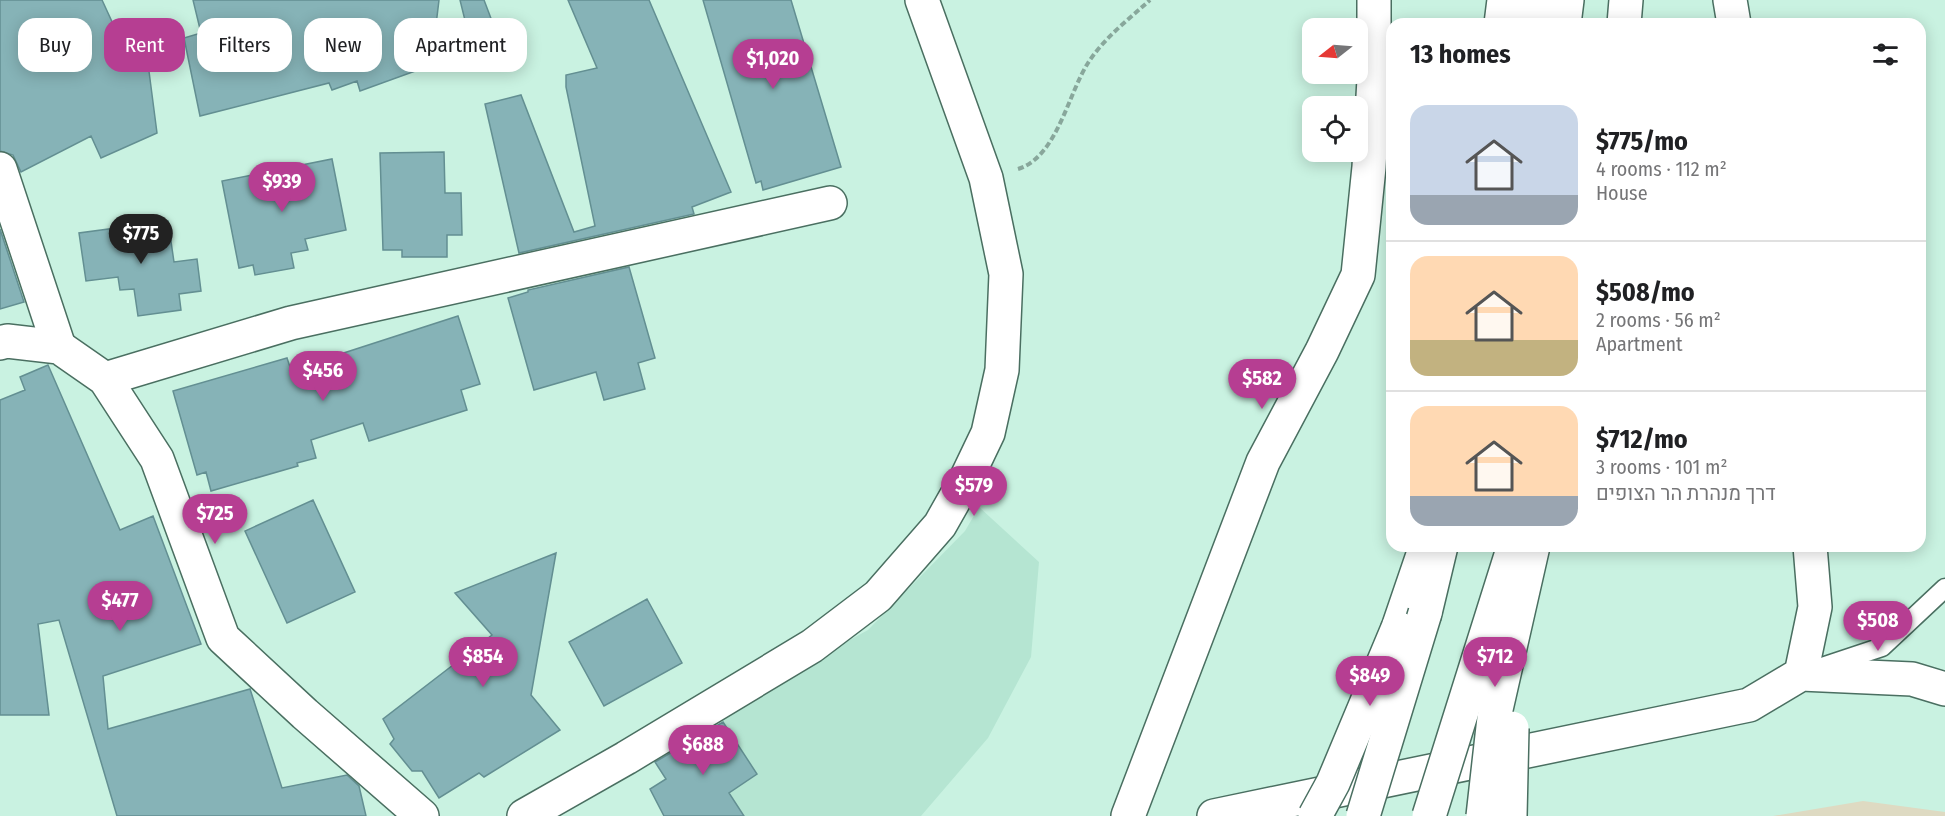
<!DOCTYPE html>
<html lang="en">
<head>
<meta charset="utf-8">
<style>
	body { margin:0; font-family:"Fira Sans Condensed",Heebo,sans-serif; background:#f2f2f2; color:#202124; height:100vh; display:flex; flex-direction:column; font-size:22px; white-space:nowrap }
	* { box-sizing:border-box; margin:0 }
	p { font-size:20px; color:#757577 }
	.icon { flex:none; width:33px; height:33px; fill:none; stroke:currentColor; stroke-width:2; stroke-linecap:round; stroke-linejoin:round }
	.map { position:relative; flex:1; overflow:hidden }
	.details { position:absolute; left:1386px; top:18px; width:540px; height:534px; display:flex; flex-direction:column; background:#fff; border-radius:18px; box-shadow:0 3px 15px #0003 }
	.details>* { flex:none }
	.banner { position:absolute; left:18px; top:18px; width:570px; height:54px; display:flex; gap:12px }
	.needle { width:39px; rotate:253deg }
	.controls { position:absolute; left:1302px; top:18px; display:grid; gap:12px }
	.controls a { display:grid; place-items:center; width:66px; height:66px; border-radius:12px; background:#fff; box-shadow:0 3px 15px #0003; font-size:30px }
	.price { position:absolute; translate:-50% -51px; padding:0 14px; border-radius:21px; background:#b63e92; color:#fff; font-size:20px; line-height:39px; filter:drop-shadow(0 2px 3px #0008) }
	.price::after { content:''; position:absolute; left:50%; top:36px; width:18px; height:14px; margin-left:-9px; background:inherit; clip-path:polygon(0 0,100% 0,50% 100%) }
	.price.on { background:#222; color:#fff }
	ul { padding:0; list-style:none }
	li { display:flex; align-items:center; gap:18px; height:150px; padding:0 24px }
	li+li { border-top:2px solid #e0e0e0 }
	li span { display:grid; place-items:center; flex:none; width:168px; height:120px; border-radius:18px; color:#555 }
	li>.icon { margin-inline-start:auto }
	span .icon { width:72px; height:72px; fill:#fffc; stroke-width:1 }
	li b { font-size:26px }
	h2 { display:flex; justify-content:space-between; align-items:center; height:72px; padding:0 24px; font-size:26px }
	.chip { padding:0 21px; border-radius:18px; background:#fff; box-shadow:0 3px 15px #0003; font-size:21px; line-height:54px }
	.chip.on { background:#b63e92; color:#fff }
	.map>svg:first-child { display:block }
	.built { fill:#b5e5d2 }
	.green { fill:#dedac2 }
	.building { fill:#86b3b7; stroke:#638f92; stroke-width:1.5 }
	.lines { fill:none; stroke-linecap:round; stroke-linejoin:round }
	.lane-casing { stroke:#4a6f61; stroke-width:21 }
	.street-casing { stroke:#4a6f61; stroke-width:36 }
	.secondary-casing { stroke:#4a6f61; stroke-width:36 }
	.highway-casing { stroke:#4a6f61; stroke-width:36 }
	.path { stroke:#88a79b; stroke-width:4; stroke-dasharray:6 3; stroke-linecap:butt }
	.lane { stroke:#fff; stroke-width:18 }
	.street { stroke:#fff; stroke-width:33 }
	.secondary { stroke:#fff; stroke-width:33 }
	.highway { stroke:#fff; stroke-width:33 }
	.secondary-bridge-casing { stroke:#4a6f61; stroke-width:36; stroke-linecap:butt }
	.highway-bridge-casing { stroke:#4a6f61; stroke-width:36; stroke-linecap:butt }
	.secondary-bridge { stroke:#fff; stroke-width:33 }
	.highway-bridge { stroke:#fff; stroke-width:33 }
</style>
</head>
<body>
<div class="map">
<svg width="1945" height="816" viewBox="0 0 1945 816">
	<rect width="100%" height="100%" fill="#c9f2e1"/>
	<!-- built -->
	<path class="built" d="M979,507L1039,562L1031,657L988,738L921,816H744L729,793L757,774L717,713L868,630L965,531Z"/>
	<!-- green -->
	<path class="green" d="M1863,801L1945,812V816H1773Z"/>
	<!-- building -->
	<path class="building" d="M0,0H102L131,63L147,56L157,133L101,158L91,136L21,172L13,155L0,151Z
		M193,0H439L436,25L442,23L443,61L360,91L357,81L332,90L329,83L200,116L184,38L201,33Z
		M460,0H484L503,50L475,61Z
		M568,0H649L731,192L692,207L694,214L519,253L485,104L521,95L574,232L595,226L566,87V75L597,68Z
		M703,0H791L841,167L763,190L761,181L756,183Z
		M444,152L445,193H461L462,235H447V257H402V250H383L380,153Z
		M332,159L346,230L305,239L308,250L291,253L294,268L255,275L253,265L239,268L222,181Z
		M168,221L174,262L197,259L201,291L179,294L181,310L138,316L134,289L120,290L118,277L86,281L79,233Z
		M0,229L24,302L0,309Z
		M629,267L655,358L638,363L645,389L604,400L596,372L534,390L508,298L528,292V290Z
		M458,316L480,384L461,390L467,410L369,441L363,423L311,440L316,458L297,463L298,466L211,491L206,472L197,475L173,391L287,358L291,370Z
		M48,365L120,530L153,516L201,644L103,676L108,729L250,689L282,788L347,775L359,786L366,816H117L59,620L38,624L49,715H0V400L25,390L20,377Z
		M313,500L355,592L287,623L245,531Z
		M556,553L531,695L560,730L484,777L479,773L439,798L422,771H412L390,744L394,739L383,719L492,635L455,593Z
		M647,599L682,663L604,706L569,642Z
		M723,722L757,774L729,793L744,816H664L650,789L666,779L655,762Z"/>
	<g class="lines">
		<!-- lane casing -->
		<g class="lane-casing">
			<path id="lane" d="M1822,667L1882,647L1945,588"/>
		</g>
		<!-- street casing -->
		<g class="street-casing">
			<path id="street" d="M0,169L59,347
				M105,379L291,323L830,203"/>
		</g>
		<!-- secondary casing -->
		<g class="secondary-casing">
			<path id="secondary" d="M1730,0L1734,24
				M0,343L7,341L59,347L105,379L157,459L223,638L305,714L422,816
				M1425,613L1441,546
				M1801,674L1815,607L1810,546
				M524,816L626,758L812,646L878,596L940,525L966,479L988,433L1002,370L1006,274L986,178L922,0
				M1128,816L1263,462L1322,351L1358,275L1369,167L1374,79V0
				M1214,816L1749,705L1801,674L1912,679L1945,689"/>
		</g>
		<!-- highway casing -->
		<g class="highway-casing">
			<path id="highway" d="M1501,24L1504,0
				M1532,24L1535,0
				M1564,24L1567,0
				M1624,24L1626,0
				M1398,628L1426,546"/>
		</g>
		<!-- path -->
		<path class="path" d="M1018,169C1057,157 1068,94 1088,63C1104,38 1129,19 1150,0"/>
		<!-- lane -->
		<use href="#lane" class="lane"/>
		<!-- street -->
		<use href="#street" class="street"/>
		<!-- secondary -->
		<use href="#secondary" class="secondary"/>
		<!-- highway -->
		<use href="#highway" class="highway"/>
		<!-- secondary-bridge casing -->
		<g class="secondary-bridge-casing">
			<path id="secondary-bridge" d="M1363,816L1425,613
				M1429,816L1514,546"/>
		</g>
		<!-- highway-bridge casing -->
		<g class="highway-bridge-casing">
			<path id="highway-bridge" d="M1315,816L1333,783L1398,628
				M1483,816L1494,718L1533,546
				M1510,816L1512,728"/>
		</g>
		<!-- secondary-bridge -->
		<use href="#secondary-bridge" class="secondary-bridge"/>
		<!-- highway-bridge -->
		<use href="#highway-bridge" class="highway-bridge"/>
	</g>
</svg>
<div class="controls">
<a><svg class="needle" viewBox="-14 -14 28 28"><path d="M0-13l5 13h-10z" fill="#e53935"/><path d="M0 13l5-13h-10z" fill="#757577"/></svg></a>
<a><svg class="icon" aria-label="locate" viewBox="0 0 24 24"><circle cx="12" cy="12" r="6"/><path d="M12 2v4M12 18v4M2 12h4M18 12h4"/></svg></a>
</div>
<b class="price" style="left:773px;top:90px">$1,020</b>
<b class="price" style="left:282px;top:213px">$939</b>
<b class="price on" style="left:141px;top:265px">$775</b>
<b class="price" style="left:323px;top:402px">$456</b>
<b class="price" style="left:1262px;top:410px">$582</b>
<b class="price" style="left:974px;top:517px">$579</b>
<b class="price" style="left:215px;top:545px">$725</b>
<b class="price" style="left:120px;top:632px">$477</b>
<b class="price" style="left:1878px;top:652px">$508</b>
<b class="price" style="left:483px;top:688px">$854</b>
<b class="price" style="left:1495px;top:688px">$712</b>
<b class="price" style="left:1370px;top:707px">$849</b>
<b class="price" style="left:703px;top:776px">$688</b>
<div class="banner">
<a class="chip">Buy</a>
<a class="chip on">Rent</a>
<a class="chip">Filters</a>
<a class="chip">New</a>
<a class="chip">Apartment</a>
</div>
<section class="details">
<h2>13 homes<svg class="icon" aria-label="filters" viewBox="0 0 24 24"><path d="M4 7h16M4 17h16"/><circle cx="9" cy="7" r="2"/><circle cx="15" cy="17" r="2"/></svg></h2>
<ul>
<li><span style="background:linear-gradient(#c9d6e8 75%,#9aa5b1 0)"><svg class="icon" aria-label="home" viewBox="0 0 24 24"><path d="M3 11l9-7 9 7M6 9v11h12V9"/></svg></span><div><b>$775/mo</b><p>4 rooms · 112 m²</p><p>House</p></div></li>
<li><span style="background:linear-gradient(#ffd9b3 70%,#c2b280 0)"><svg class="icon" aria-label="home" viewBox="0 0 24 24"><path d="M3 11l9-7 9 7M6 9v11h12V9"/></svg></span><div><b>$508/mo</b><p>2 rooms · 56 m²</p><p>Apartment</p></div></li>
<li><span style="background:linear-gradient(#ffd9b3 75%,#9aa5b1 0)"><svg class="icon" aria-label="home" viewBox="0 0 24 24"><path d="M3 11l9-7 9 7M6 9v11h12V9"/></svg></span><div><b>$712/mo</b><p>3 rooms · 101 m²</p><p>דרך מנהרת הר הצופים</p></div></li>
</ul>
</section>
</div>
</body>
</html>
